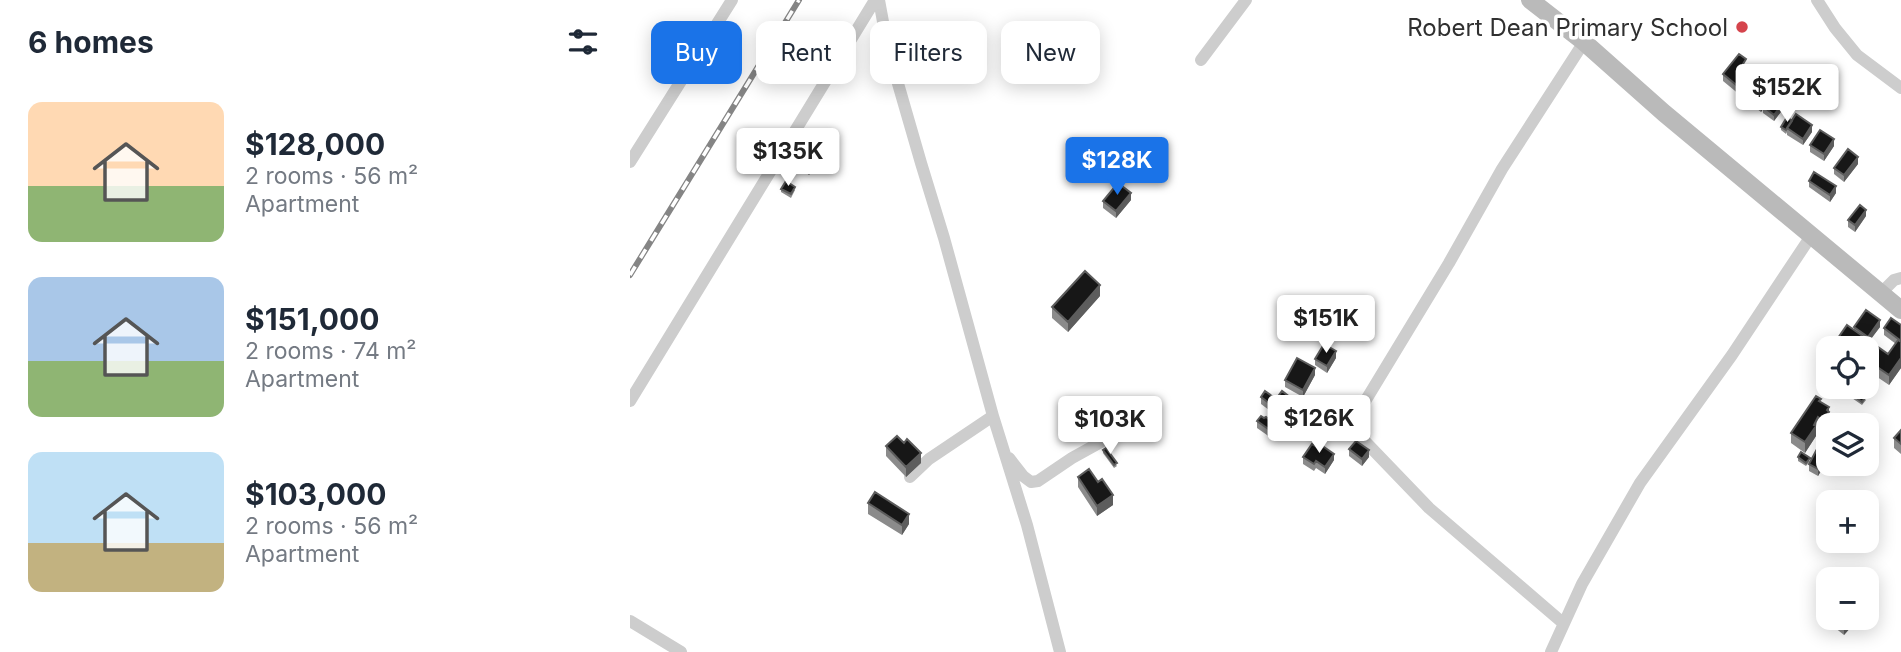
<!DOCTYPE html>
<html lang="en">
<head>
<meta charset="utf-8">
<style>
	body { margin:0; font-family:Inter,sans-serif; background:#f6f6f7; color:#1f2937; height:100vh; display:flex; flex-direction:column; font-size:26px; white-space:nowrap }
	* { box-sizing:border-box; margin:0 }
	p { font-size:23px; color:#747a83 }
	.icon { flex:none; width:38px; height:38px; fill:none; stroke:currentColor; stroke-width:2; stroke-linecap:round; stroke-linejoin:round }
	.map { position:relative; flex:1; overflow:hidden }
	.sheet { display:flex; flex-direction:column; background:#fff; width:630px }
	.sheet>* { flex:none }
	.top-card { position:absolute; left:21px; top:21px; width:665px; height:63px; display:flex; gap:14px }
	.tools { position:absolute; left:1186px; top:336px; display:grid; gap:14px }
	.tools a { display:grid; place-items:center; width:63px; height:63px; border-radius:14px; background:#fff; box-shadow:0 4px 18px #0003; font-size:35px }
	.price { position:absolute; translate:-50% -60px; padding:0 16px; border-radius:7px; background:#fff; color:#222; font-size:23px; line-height:46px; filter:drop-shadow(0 2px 4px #0008) }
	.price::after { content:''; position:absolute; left:50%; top:42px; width:21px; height:16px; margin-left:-10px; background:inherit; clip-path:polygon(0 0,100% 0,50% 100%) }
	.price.current { background:#1a73e8; color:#fff }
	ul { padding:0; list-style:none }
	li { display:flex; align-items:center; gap:21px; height:175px; padding:0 28px }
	li span { display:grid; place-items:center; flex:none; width:196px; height:140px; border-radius:14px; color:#555 }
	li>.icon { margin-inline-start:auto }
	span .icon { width:84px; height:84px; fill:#fffc; stroke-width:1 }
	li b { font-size:30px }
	h2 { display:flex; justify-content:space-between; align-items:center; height:84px; padding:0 28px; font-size:30px }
	.tag { padding:0 24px; border-radius:14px; background:#fff; box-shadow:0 4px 18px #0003; font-size:24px; line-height:63px }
	.tag.current { background:#1a73e8; color:#fff }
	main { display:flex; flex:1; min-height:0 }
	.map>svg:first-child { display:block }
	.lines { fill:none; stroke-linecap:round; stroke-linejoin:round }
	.minor { stroke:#cdcdcd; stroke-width:12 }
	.secondary { stroke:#bababa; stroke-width:18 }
	.rail-casing { stroke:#858585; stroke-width:6 }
	.rail { stroke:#fff; stroke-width:3.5; stroke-dasharray:10; stroke-linecap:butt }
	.wall { fill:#8b8b8b }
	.shaded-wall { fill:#5d5d5d }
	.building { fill:#171717; stroke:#5d5d5d; stroke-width:2 }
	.poi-dot { fill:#d5444c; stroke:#fff; stroke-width:2.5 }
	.labels { text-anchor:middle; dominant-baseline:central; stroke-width:7; stroke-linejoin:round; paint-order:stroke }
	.poi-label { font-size:24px; fill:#303030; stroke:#fff; text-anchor:end }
</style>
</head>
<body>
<main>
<section class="sheet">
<h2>6 homes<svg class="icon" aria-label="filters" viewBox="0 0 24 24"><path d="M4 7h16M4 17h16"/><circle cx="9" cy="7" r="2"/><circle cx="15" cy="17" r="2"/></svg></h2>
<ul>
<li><span style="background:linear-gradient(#ffd9b3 60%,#8fb573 0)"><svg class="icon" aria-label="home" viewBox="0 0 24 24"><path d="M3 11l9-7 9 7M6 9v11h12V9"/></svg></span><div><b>$128,000</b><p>2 rooms · 56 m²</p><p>Apartment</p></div></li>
<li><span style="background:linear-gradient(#a9c7e8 60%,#8fb573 0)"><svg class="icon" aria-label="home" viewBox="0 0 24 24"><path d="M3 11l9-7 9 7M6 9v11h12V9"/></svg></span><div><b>$151,000</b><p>2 rooms · 74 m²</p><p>Apartment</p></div></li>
<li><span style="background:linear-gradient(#bfe0f5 65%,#c2b280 0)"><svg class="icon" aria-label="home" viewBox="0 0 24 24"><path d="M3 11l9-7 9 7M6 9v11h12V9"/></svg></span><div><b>$103,000</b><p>2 rooms · 56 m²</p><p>Apartment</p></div></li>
</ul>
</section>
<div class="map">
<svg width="1271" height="652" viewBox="0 0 1271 652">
	<rect width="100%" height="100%" fill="#fff"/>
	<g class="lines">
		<!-- minor -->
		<path class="minor" d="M249,0L258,49L291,163L314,238L363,416L397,525L430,652
			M1187,0L1205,28L1227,55L1271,88
			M571,60L616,0
			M0,162L102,0
			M1251,293L1264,280L1271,278
			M0,401L245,0
			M379,458L393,476L401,482L408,481L442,458L480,437
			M280,477L299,459L363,416
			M0,621L51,652
			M933,623L799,508L724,430L725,418L819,263L872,169L954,42
			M921,652L952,584L1010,483L1102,355L1181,236"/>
		<!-- secondary -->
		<path class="secondary" d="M900,0L954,42L1034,113L1271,310"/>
		<!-- rail casing -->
		<g class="rail-casing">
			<path id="rail" d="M0,275L169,0"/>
		</g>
		<!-- rail -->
		<use href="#rail" class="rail"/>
	</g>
	<!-- wall -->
	<path class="wall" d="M1116,66L1123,78L1110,95L1093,81V74Z
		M1137,88L1136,90L1140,96L1153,109L1144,121L1133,113V109L1131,112L1113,98V91Z
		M1151,127L1182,132L1173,145L1157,135V132L1156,134L1151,130Z
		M1180,145L1204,146L1194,161L1180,152Z
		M169,161L186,163L179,175L169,168Z
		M1228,164L1214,182L1204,174V168Z
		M1179,181L1206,193L1200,202L1179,187Z
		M151,189L165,190L161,198L151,192Z
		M501,200L486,218L473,208V201Z
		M1236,216L1225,232L1218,227V220Z
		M470,296L438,332L422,318V307Z
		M1271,325V368L1259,385L1237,370V348H1208V338L1224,330V327H1250L1239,341L1258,354L1266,344L1254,335V328Z
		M706,358L697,373L685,365V359Z
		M685,375L673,397L655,387V380Z
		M1218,387H1223L1236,400L1232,405L1219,396V392L1221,389Z
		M631,397L646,399L661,405L651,419L631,404Z
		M1191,402L1199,411V422L1193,431L1188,427L1186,431V436L1175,453L1161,443V433Z
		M627,421L644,425L647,434L644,440L627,428Z
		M1271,430V454L1264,448V438Z
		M256,446L291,463L276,477L256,456Z
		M719,449L739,457L732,466L719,456Z
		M473,450L487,466L484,468L473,453Z
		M1199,453L1194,472L1191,471L1188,476L1179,471V464Z
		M673,457L704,460L695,474L686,468L684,471L673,464Z
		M1168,457L1180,461L1176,466L1168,461Z
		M448,477L483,505L467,516L448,487Z
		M238,503L279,524L272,535L238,514Z
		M1204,620L1221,627L1214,635L1204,627Z"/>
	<!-- shaded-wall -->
	<path class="shaded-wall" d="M1123,72V78L1110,95V88Z
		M1140,93V100L1133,106V109L1131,112V105Z
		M1153,103V109L1144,121V115Z
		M1182,125V132L1173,145V139Z
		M1204,139V146L1194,161V154Z
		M186,157V163L179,175V168Z
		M1228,157V164L1214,182V175Z
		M1206,186V193L1200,202V195Z
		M501,193V200L486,218V211Z
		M1236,210V216L1225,232V225Z
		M470,285V296L438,332V322Z
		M1250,320V327L1238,343V337Z
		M706,351V358L697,373V366Z
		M1271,358V368L1259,385V375Z
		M685,368V375L673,397V390Z
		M661,398V405L651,419V412Z
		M1199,407V422L1193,431V421Z
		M1188,417V427L1186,431V436L1175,453V442Z
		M647,428V434L644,440V433Z
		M739,450V457L732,466V459Z
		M291,453V463L276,477V467Z
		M704,454V460L695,474V467Z
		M1199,456V463L1194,472V465Z
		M1191,464V471L1188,476V469Z
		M483,495V505L467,516V506Z
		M279,514V524L272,535V525Z
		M1221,620V627L1214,635V629Z"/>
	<!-- building -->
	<path class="building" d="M1109,54L1116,59L1113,64L1123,72L1110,88L1093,74Z
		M1127,74L1137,82L1133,87L1140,93L1131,105L1113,91Z
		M1142,94L1153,103L1144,115L1133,106Z
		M1166,114L1182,125L1173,139L1157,128Z
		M1157,117L1162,121L1156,130L1151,127Z
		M1190,130L1204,139L1194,154L1180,145Z
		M1218,149L1228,157L1214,175L1204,168Z
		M176,150L186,157L179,168L169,161Z
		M1184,172L1206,186L1200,195L1179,181Z
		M156,181L165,187L161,194L151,189Z
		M488,183L501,193L486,211L473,201Z
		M1230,205L1236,210L1225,225L1218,220Z
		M455,271L470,285L438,322L422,307Z
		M1236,310L1250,320L1238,337L1224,327Z
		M1261,318L1271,325V341L1254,328Z
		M1217,325L1258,354L1268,340L1271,342V358L1259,375L1237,360V348H1222L1208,338Z
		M694,344L706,351L697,366L685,359Z
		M667,358L685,368L673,390L655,380Z
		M1223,387L1236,396L1232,402L1219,392Z
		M635,391L646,399L652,391L661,398L651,412L631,397Z
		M1186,396L1191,399L1189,401L1199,407L1197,410L1199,412L1193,421L1188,417L1184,425L1186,426L1175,442L1161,433Z
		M631,416L634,418L636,417L644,423L643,424L647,428L644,433L627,421Z
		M1271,430V444L1264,438Z
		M267,436L274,443L277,439L291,453L276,467L256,446Z
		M726,441L739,450L732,459L719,449Z
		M682,444L688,448L691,445L704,454L695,467L686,461L684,464L673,457Z
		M1188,447L1199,453V456L1194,465L1191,464L1188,469L1179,464Z
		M476,448L487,463L484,465L473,450Z
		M1171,452L1180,458L1176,463L1168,457Z
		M459,469L468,482L472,479L483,495L467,506L448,477Z
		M245,492L279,514L272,525L238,503Z
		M1206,618H1219L1221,620L1214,629L1204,620Z"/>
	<!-- markers -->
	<circle class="poi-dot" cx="1112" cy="27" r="7"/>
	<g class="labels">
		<!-- poi labels -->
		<g class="poi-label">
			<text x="1098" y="27">Robert Dean Primary School</text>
		</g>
	</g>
</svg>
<div class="tools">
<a><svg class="icon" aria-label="locate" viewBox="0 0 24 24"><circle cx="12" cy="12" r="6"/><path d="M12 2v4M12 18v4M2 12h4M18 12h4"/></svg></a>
<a><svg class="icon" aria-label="layers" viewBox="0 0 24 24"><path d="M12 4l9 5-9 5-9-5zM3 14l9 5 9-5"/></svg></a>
<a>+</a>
<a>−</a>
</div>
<b class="price" style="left:1157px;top:124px">$152K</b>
<b class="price" style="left:158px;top:188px">$135K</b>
<b class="price current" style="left:487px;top:197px">$128K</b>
<b class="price" style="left:696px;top:355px">$151K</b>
<b class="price" style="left:689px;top:455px">$126K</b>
<b class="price" style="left:480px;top:456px">$103K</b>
<div class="top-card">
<a class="tag current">Buy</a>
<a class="tag">Rent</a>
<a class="tag">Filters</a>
<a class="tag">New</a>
</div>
</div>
</main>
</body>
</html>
